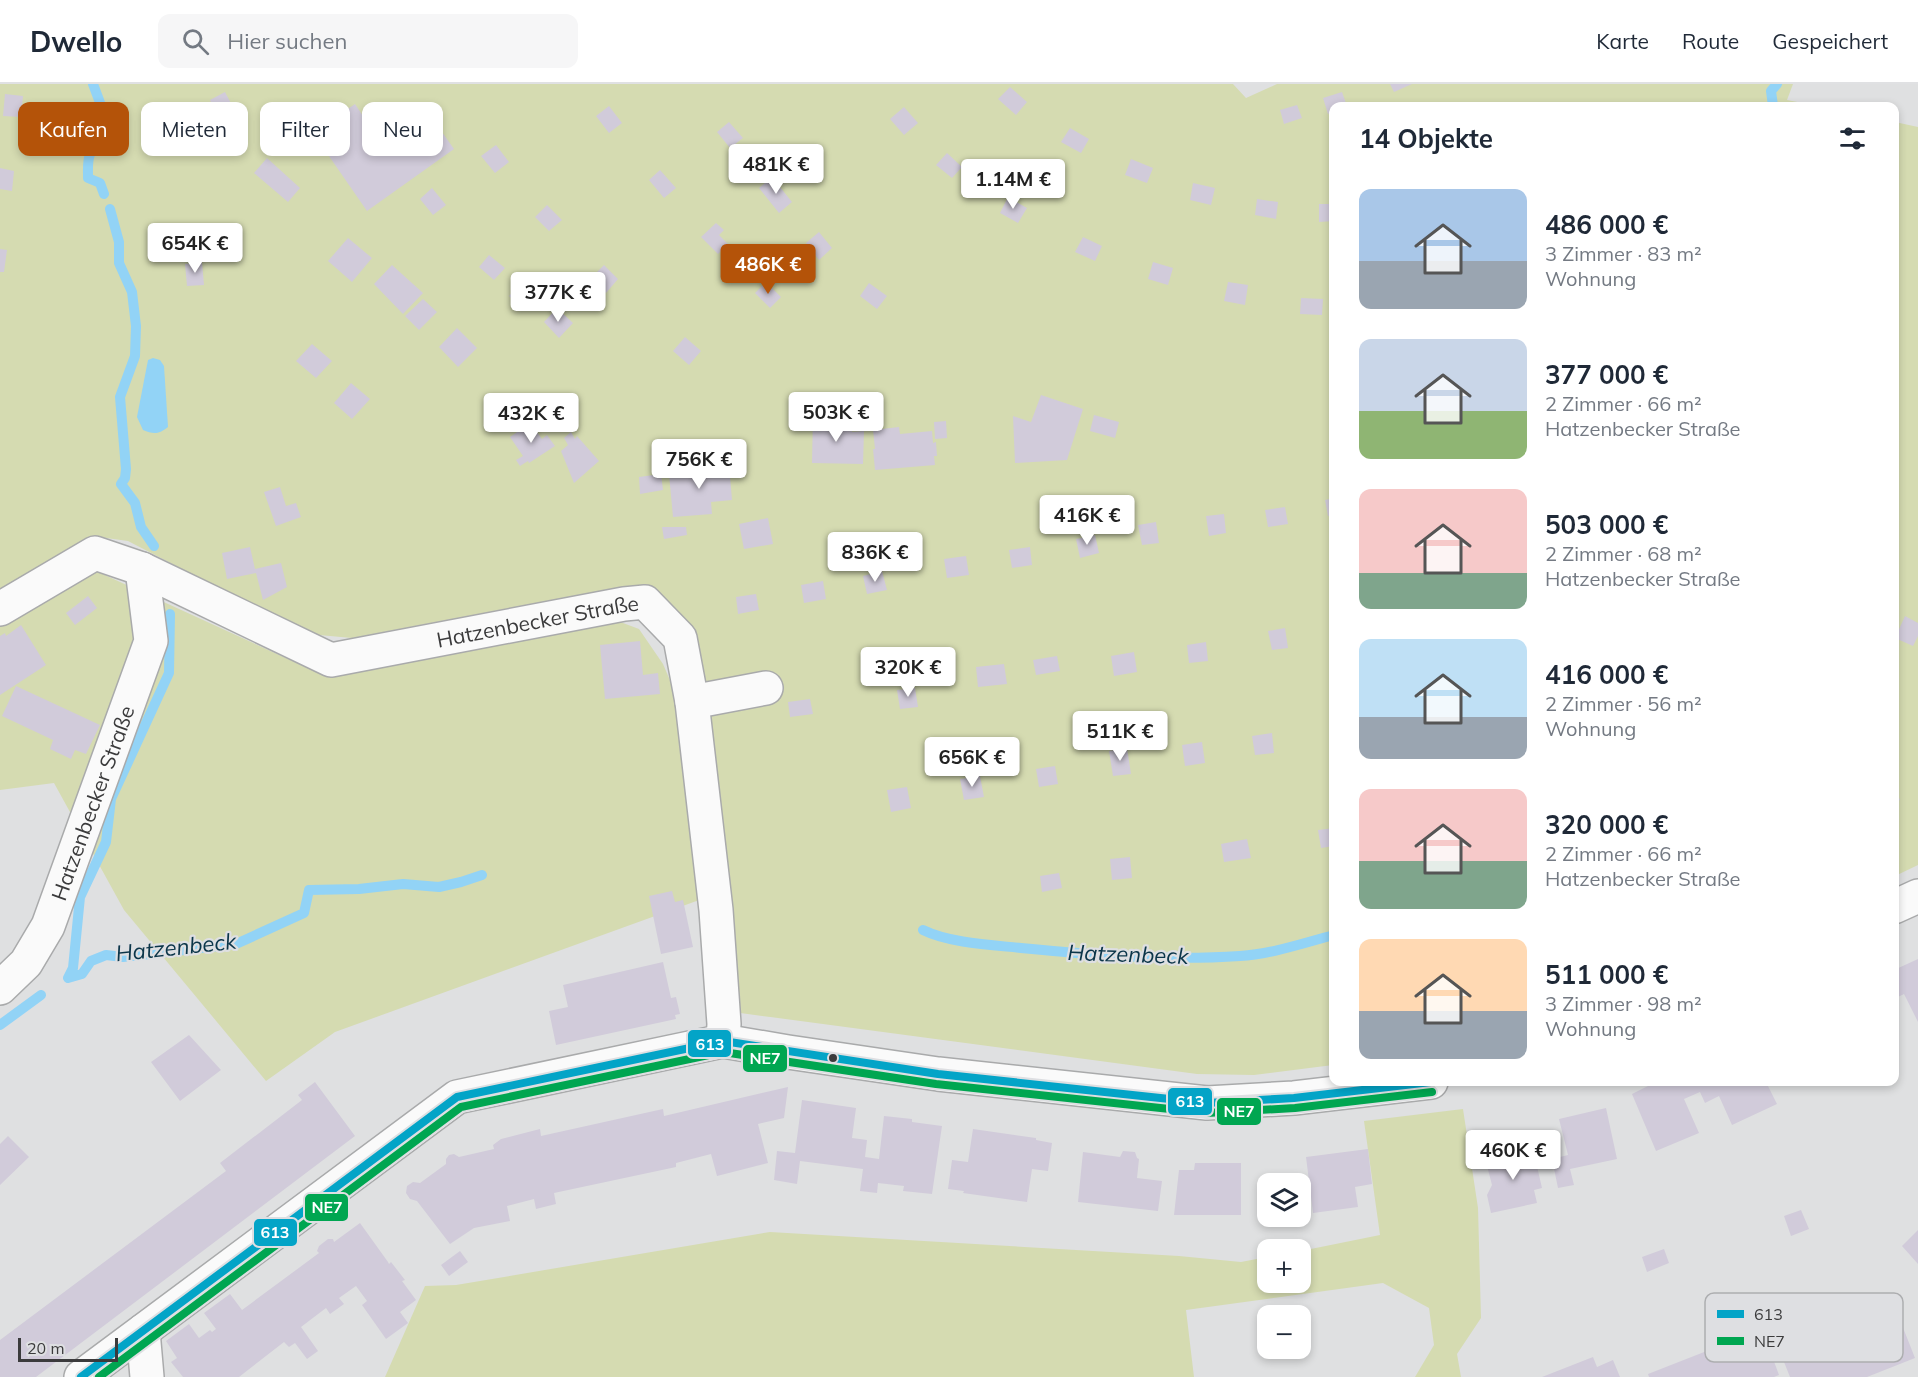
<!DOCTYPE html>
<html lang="de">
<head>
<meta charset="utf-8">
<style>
	body { margin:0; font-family:Mulish,sans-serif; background:#f6f6f7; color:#1f2937; height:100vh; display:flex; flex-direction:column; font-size:22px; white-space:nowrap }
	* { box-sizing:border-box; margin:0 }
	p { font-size:20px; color:#747a83 }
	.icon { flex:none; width:33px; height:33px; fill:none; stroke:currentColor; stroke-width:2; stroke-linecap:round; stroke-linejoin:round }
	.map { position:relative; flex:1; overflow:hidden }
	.side { position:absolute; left:1329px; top:18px; width:570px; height:984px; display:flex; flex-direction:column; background:#fff; border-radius:12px; box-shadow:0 3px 9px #0003 }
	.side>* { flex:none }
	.hud { position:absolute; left:18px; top:18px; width:570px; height:54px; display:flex; gap:12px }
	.buttons { position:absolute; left:1257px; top:1089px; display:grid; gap:12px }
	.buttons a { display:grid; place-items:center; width:54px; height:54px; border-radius:12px; background:#fff; box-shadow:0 3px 9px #0003; font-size:30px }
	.scale { position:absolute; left:18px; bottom:15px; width:100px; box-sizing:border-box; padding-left:6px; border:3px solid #3b3b3c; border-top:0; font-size:16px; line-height:21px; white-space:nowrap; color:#3b3b3c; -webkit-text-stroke:4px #dedfe2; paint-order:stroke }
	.price { position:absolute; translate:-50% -51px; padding:0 14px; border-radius:6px; background:#fff; color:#222; font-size:20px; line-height:39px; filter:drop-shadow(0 2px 3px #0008) }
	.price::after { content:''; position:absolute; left:50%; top:36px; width:18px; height:14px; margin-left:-9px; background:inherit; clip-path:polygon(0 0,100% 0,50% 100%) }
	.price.on { background:#b45309; color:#fff }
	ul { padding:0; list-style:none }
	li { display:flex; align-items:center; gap:18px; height:150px; padding:0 30px }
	li span { display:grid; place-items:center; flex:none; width:168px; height:120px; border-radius:12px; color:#555 }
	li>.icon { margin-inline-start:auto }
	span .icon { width:72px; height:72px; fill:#fffc; stroke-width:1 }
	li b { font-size:26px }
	h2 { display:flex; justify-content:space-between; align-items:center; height:72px; padding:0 30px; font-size:26px }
	.pill { padding:0 21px; border-radius:12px; background:#fff; box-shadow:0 3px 9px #0003; font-size:21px; line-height:54px }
	.pill.on { background:#b45309; color:#fff }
	header { display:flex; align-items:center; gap:36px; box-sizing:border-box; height:84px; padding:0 30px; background:#fff; border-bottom:2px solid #e0e1e3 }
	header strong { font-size:28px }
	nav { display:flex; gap:33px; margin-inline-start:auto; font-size:21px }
	.search { width:420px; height:54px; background:#f6f6f7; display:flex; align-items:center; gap:15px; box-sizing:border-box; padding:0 21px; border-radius:12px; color:#747a83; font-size:22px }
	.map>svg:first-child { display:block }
	.green { fill:#d5dbb1 }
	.water { fill:#92d3f6 }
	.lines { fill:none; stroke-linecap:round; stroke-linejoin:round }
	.stream { stroke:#92d3f6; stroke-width:10 }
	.building { fill:#d1cbda }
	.minor-casing { stroke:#a9aaab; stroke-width:36 }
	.minor { stroke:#fafafa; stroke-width:33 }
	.bus-1-casing { stroke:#dedfe2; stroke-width:12 }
	.bus-2-casing { stroke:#dedfe2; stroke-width:12 }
	.bus-1 { stroke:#03a4c7; stroke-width:8 }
	.bus-2 { stroke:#00a651; stroke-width:8 }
	.bus-dot { fill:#3b3b3c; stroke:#dedfe2; stroke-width:2 }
	.labels { text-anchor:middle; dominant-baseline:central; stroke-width:4.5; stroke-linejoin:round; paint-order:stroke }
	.street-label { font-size:21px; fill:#3b3b3c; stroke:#dedfe2 }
	.water-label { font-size:22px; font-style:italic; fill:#0b3549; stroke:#dedfe2 }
	.key { fill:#dedfe2; stroke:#adaeb0; stroke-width:1.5 }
	.key-label { font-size:16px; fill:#3b3b3c }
	.line-badge { stroke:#dedfe2; stroke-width:2 }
	.badge-label { font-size:16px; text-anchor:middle; font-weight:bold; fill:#fff }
</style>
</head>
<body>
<header>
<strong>Dwello</strong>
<div class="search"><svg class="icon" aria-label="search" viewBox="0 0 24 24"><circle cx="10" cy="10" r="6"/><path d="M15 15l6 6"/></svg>Hier suchen</div>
<nav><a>Karte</a><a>Route</a><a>Gespeichert</a></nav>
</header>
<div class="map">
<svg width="1918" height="1293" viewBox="0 0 1918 1293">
	<rect width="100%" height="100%" fill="#dfe0e1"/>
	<!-- green -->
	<path class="green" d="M0,0H1233L1246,14L1277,0H1793L1787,16L1818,22H1334L1333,981L1254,991L1197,990L733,928L716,737L654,508L620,503L352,554L308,550L128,457L99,453L0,512Z
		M1895,38L1918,43V781L1895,792Z
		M96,487L323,591L615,536L639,545L663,580L681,622L702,815L335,948L266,997L124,826L54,699L0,706V543Z
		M1463,1025L1478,1124L1481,1234L1457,1270L1461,1293H1415L1434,1261L1429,1224L1383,1199L1186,1226L1194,1293H385L425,1202L456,1201L770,1148L1179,1172L1241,1178L1267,1173L1268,1198H1300L1301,1167L1380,1151L1364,1037Z"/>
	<!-- water -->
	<path class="water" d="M153,274L160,276L164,282L168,343C158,351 153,350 143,346L137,333L148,276Z"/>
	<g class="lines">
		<!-- stream -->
		<path class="stream" d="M93,0L102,24L103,57C86,69 88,75 88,94L100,99L104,110
			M1773,22L1771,7L1777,0
			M110,125L119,158V179L132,208L136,242L135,272L120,313L126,385L125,394L121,400L135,419L141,443L154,462
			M923,846C949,859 992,861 1021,864C1094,871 1167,877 1240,872C1272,870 1303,859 1334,851
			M68,894L82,890L91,877L106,871L123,873L236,860L304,829L309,806L359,805L403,800L439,803L461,798L482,791
			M68,894L73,884L80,813L106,758L111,715L169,589L170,530
			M0,941L41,911"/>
	</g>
	<!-- building -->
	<path class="building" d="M1390,0H1412L1394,8Z
		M1010,3L1027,18L1016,31L998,15Z
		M225,8L235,27L219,35L210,16Z
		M1342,8L1347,22H1334V28L1328,30L1323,14Z
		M5,10L23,12L21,33L3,32Z
		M355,20L379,56L425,24L454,65L367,127L313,49Z
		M1297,21L1302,34L1284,40L1280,26Z
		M609,22L622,39L609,49L596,32Z
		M904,23L918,39L904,51L890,35Z
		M729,38L743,54L730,64L717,48Z
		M1070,44L1089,55L1081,69L1061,58Z
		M496,61L509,78L495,89L481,72Z
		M947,69L962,83L952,94L936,81Z
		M267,74L300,104L288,118L254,89Z
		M1131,75L1153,84L1147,99L1125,91Z
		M0,84L14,87L12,107L0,105Z
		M660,86L676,104L664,114L649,96Z
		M772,93L792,118L779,129L759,104Z
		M1193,99L1215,104L1211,121L1190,116Z
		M432,104L446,121L433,131L420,115Z
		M1008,113L1027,124L1018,139L1000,129Z
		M1257,115L1278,118L1276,135L1255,131Z
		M1319,120H1334V137L1319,138Z
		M547,121L562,136L549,147L535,133Z
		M716,139L724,146L719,151L728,160L718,170L701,153Z
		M819,148L832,164L819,176L806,159Z
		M1083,153L1102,162L1095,177L1075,168Z
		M348,154L372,174L352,198L328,177Z
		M0,165L7,166L4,188H0Z
		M489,171L505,184L494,196L479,183Z
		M202,178L204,201L187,202L185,180Z
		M1153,178L1173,184L1168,201L1148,195Z
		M392,181L423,209L403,230L374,200Z
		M604,181L618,195L606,209L591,194Z
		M766,198L781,213L770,224L755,209Z
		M1228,198L1248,201L1245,221L1224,217Z
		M869,199L887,212L877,225L860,212Z
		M520,200L534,213L524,225L509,212Z
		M1301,214L1323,215L1322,231L1300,230Z
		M423,215L437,228L419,246L405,232Z
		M557,224L573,239L559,254L544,238Z
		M457,244L477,264L458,283L439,263Z
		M685,253L701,267L689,281L673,267Z
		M312,260L332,277L316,294L296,277Z
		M351,299L370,315L352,335L334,319Z
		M1041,311L1083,325L1067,376L1015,379L1013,332L1031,338Z
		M813,330L832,334V341L852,344V348L864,347L863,380L812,379Z
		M1094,331L1119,338L1115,354L1090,347Z
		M946,337L947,354L935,355L934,338Z
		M530,339L542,355L547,351L555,362L529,379L528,377L520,382L516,376L523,372L510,353Z
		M899,343L900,350L932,347L933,359L936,358L937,372H934L935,381L875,386L873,365H875L873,346Z
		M571,348L575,355L577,352L599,377L574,399L561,367L568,361L564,354Z
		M729,380L732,416L711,418L712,430L673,433L669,390L681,389L680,385Z
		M661,390L663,406L640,410L639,393Z
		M280,403L286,422L296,419L301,433L276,442L264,408Z
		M1334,414V430L1328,432L1325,416Z
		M1285,423L1288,440L1268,443L1265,426Z
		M1224,430L1226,449L1209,452L1206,432Z
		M768,434L773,460L744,465L739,440Z
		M1156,438L1159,459L1142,461L1138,441Z
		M662,443H686L687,451L664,455Z
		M1095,451L1099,469L1080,474L1076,455Z
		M250,463L255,485L281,479L287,503L263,516L256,489L227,495L222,469Z
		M1030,463L1032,481L1012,484L1009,466Z
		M966,472L969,491L947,494L944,475Z
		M882,487L887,506L867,510L863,492Z
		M823,497L826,515L804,519L801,501Z
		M756,510L759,526L738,530L736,513Z
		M88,512L97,524L75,541L66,529Z
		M1905,532L1918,539V552L1913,562L1895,554Z
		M21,541L46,581L0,611V552L5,549L6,552Z
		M1285,544L1288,564L1272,566L1268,547Z
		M640,557L643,591L658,589L660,610L605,615L600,561Z
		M1206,558L1208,577L1189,579L1187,561Z
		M1134,568L1137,588L1114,592L1111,572Z
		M1057,572L1060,587L1036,591L1033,576Z
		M1004,580L1007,600L978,603L976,583Z
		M16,602L100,641L86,670L75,666L71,675L50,665L53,656L2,632Z
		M915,604L918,623L900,625L897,606Z
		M810,615L813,630L790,633L788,618Z
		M1272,649L1274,669L1255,671L1252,652Z
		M1202,658L1205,679L1185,682L1182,661Z
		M1127,664L1131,690L1113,692L1109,667Z
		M1055,682L1058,700L1039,703L1036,685Z
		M980,692L984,713L964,716L960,695Z
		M1894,702L1900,716L1894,719Z
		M907,703L911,724L891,728L887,706Z
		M1334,744V762L1321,764L1318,746Z
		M1247,755L1251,774L1224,778L1221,760Z
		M1130,773L1132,794L1112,796L1110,775Z
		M1059,789L1062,804L1042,808L1040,792Z
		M672,807L675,818L683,816L693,863L661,870L649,812Z
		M1918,875V938L1904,910L1894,915V886Z
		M663,878L671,914L676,913L680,930L675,931L676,935L556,961L549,927L568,923L563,901Z
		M189,951L221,986L180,1017L151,978Z
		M315,998L355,1052L36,1293H0V1256L226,1087L220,1079L302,1016L298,1011Z
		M1656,998H1766L1777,1020L1732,1041L1719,1012L1705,1019L1700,1008L1684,1015L1699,1049L1656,1067L1632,1010Z
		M788,1003L784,1034L758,1040L768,1079L717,1092L711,1070L676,1079V1083L554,1109L556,1120L536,1125L534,1115L507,1122L510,1137L474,1144L450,1160L417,1117L410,1115L406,1109L407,1102L413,1098L420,1099L446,1080V1075L449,1071L454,1070L459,1073L494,1065L493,1061L501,1055L540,1045L541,1052L663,1025L664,1032Z
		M802,1016L856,1024L852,1054L867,1056L865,1073L879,1075L884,1032L912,1035V1038L942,1042L932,1110L903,1107L904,1102L878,1099L877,1109L860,1107L863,1085L800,1077L797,1100L774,1096L777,1067L795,1069Z
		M1606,1024L1617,1075L1570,1085L1574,1101L1558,1104L1552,1075L1568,1071L1559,1035Z
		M973,1045L1036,1054V1056L1052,1059L1048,1087L1032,1085L1027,1118L963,1109L964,1107L948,1105L952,1076L968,1078Z
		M8,1052L29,1073L0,1101V1060Z
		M1368,1065L1372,1100L1355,1103L1358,1123L1313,1129L1306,1073Z
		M1533,1065L1542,1104L1534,1106L1537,1119L1491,1129L1487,1111L1492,1101L1485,1074Z
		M1123,1067L1135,1068L1137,1074L1139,1075L1137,1094L1162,1097L1158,1127L1078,1118L1083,1068L1120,1073Z
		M1195,1079H1241V1131H1174L1179,1086H1194Z
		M1801,1126L1809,1145L1791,1152L1784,1132Z
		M360,1139L388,1178L389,1180L391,1178L405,1196L402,1197L416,1216L400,1228L408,1239L386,1255L362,1221L367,1217L356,1202L339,1214L344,1220L330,1230L326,1224L301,1243L318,1267L307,1275L295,1259L289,1263L284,1258L239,1293H183L171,1278L177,1274L166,1257L189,1240L199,1254L210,1246L212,1248L216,1245L204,1229L230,1210L242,1226L319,1169L317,1167L319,1162L328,1155H333L334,1158Z
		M1918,1146V1180L1902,1162Z
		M1664,1165L1669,1179L1647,1188L1642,1173Z
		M460,1167L468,1178L449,1192L441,1181Z
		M1859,1230L1865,1245L1898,1231L1915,1274L1867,1293H1790L1784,1278L1835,1257L1829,1242Z
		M1745,1252L1749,1262L1766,1256L1779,1291L1774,1293H1649L1648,1290Z
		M1593,1273L1597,1283L1613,1276L1620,1293H1542Z"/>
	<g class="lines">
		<!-- minor casing -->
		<g class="minor-casing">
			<g id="minor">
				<path id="s1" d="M0,525L95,469L142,485L331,576L624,520L645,518L680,554L692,618L716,826L724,940L723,957"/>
				<path d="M692,618L766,604"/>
				<path d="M1894,823L1918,812"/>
				<path id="s2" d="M0,904L26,879L48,842L151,557L142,485"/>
				<path d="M143,1247L147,1293"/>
				<path d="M81,1293L457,1013L723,957L788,968L938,990L1207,1019L1294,1014L1431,998"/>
			</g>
		</g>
		<!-- minor -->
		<use href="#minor" class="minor"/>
		<!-- bus-1 casing -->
		<g class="bus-1-casing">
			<path id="bus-1" d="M81,1293L457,1013L723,957L938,990L1207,1019L1294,1014L1431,998"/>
		</g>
		<!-- bus-2 casing -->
		<g class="bus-2-casing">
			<path id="bus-2" d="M99,1293L461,1023L723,968L936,1000L1207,1029L1295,1024L1432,1008"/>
		</g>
		<!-- bus-1 -->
		<use href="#bus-1" class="bus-1"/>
		<!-- bus-2 -->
		<use href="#bus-2" class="bus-2"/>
	</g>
	<!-- markers -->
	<circle class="bus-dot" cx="833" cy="974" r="5"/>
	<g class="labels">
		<!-- street labels -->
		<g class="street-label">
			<text stroke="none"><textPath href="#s1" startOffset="580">Hatzenbecker Straße</textPath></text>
			<text stroke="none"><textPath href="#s2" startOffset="210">Hatzenbecker Straße</textPath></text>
		</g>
		<!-- water labels -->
		<g class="water-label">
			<text transform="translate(176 863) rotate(-6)">Hatzenbeck</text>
			<text transform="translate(1128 870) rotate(2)">Hatzenbeck</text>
		</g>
	</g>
	<!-- legend -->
	<rect x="1705" y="1209" width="198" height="69" rx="9" class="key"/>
	<rect x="1717" y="1226" width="27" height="8" fill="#03a4c7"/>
	<rect x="1717" y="1253" width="27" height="8" fill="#00a651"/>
	<g class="key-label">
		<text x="1754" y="1236">613</text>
		<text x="1754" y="1263">NE7</text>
	</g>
	<g class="line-badge">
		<rect x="687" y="945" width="45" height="29" rx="6" fill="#03a4c7"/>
		<rect x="742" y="960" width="46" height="29" rx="6" fill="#00a651"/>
		<rect x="1167" y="1003" width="46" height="29" rx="6" fill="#03a4c7"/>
		<rect x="1216" y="1013" width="46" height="29" rx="6" fill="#00a651"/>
		<rect x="304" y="1109" width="45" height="29" rx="6" fill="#00a651"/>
		<rect x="253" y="1134" width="45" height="29" rx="6" fill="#03a4c7"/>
	</g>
	<g class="badge-label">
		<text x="710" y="966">613</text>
		<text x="765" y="980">NE7</text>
		<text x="1190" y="1023">613</text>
		<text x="1239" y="1033">NE7</text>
		<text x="327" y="1129">NE7</text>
		<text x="275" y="1154">613</text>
	</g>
</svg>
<div class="buttons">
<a><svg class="icon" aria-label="layers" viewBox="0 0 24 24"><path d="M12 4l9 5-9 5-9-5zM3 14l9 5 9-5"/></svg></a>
<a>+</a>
<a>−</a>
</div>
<div class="scale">20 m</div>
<b class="price" style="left:776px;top:111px">481K €</b>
<b class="price" style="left:1013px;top:126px">1.14M €</b>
<b class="price" style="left:195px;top:190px">654K €</b>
<b class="price on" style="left:768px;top:211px">486K €</b>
<b class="price" style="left:558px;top:239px">377K €</b>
<b class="price" style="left:836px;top:359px">503K €</b>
<b class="price" style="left:531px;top:360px">432K €</b>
<b class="price" style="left:699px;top:406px">756K €</b>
<b class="price" style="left:1087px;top:462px">416K €</b>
<b class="price" style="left:875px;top:499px">836K €</b>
<b class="price" style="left:908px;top:614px">320K €</b>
<b class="price" style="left:1120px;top:678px">511K €</b>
<b class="price" style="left:972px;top:704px">656K €</b>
<b class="price" style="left:1513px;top:1097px">460K €</b>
<div class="hud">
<a class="pill on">Kaufen</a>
<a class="pill">Mieten</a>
<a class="pill">Filter</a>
<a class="pill">Neu</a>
</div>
<section class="side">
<h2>14 Objekte<svg class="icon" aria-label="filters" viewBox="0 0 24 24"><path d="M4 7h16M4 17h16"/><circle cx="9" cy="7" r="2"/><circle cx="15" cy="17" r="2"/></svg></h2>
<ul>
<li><span style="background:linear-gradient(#a9c7e8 60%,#9aa5b1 0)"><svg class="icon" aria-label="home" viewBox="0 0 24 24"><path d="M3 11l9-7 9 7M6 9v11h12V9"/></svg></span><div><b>486 000 €</b><p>3 Zimmer · 83 m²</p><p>Wohnung</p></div></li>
<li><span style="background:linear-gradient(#c9d6e8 60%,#8fb573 0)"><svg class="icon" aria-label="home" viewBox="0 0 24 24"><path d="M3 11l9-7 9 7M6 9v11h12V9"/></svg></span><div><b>377 000 €</b><p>2 Zimmer · 66 m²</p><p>Hatzenbecker Straße</p></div></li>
<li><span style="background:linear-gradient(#f6c9c9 70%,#7fa58c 0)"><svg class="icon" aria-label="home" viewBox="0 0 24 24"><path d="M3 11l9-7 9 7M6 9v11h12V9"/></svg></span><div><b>503 000 €</b><p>2 Zimmer · 68 m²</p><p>Hatzenbecker Straße</p></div></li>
<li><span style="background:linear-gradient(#bfe0f5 65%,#9aa5b1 0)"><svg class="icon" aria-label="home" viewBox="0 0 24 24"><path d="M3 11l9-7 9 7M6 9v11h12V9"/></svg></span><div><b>416 000 €</b><p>2 Zimmer · 56 m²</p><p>Wohnung</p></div></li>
<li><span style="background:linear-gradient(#f6c9c9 60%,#7fa58c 0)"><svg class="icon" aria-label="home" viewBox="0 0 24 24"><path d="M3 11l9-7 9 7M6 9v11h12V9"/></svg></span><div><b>320 000 €</b><p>2 Zimmer · 66 m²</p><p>Hatzenbecker Straße</p></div></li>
<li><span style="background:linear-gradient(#ffd9b3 60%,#9aa5b1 0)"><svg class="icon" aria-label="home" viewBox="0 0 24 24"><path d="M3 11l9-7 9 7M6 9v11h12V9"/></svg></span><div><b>511 000 €</b><p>3 Zimmer · 98 m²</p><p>Wohnung</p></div></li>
</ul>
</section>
</div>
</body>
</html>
